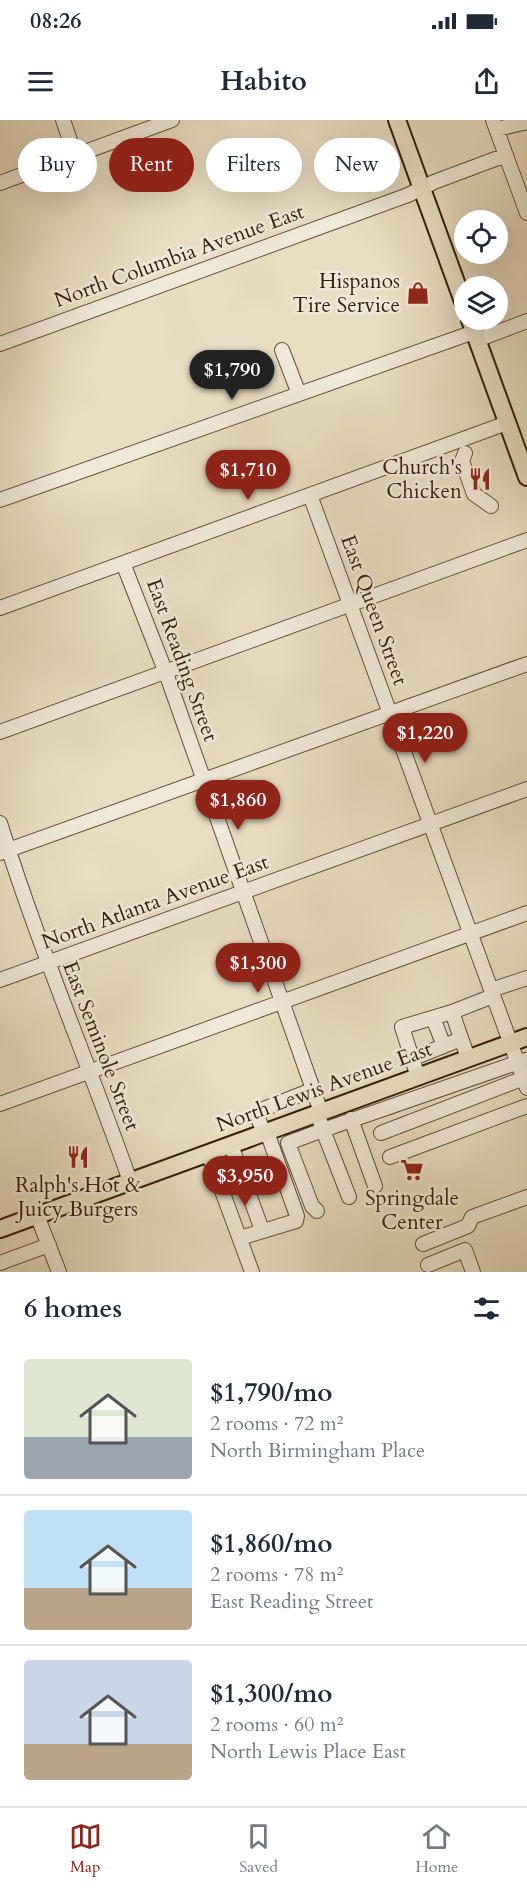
<!DOCTYPE html>
<html lang="en">
<head>
<meta charset="utf-8">
<style>
	body { margin:0; font-family:Cardo,serif; background:#f6f6f7; color:#1f2937; height:100vh; display:flex; flex-direction:column; font-size:22px; white-space:nowrap }
	* { box-sizing:border-box; margin:0 }
	p { font-size:20px; color:#747a83 }
	.icon { flex:none; width:33px; height:33px; fill:none; stroke:currentColor; stroke-width:2; stroke-linecap:round; stroke-linejoin:round }
	.map { position:relative; height:1152px; overflow:hidden }
	.side { display:flex; flex-direction:column; background:#fff; flex:1 }
	.side>* { flex:none }
	.banner { position:absolute; left:18px; top:18px; width:492px; height:54px; display:flex; gap:12px }
	.controls { position:absolute; left:454px; top:90px; display:grid; gap:12px }
	.controls a { display:grid; place-items:center; width:54px; height:54px; border-radius:50%; background:#fff; box-shadow:0 6px 24px #0002; font-size:30px }
	.price { position:absolute; translate:-50% -51px; padding:0 14px; border-radius:21px; background:#8f2418; color:#fff; font-size:20px; line-height:39px; filter:drop-shadow(0 2px 3px #0008) }
	.price::after { content:''; position:absolute; left:50%; top:36px; width:18px; height:14px; margin-left:-9px; background:inherit; clip-path:polygon(0 0,100% 0,50% 100%) }
	.price.selected { background:#222; color:#fff }
	ul { padding:0; list-style:none }
	li { display:flex; align-items:center; gap:18px; height:150px; padding:0 24px }
	li+li { border-top:2px solid #e0e1e3 }
	li span { display:grid; place-items:center; flex:none; width:168px; height:120px; border-radius:6px; color:#555 }
	li>.icon { margin-inline-start:auto }
	span .icon { width:72px; height:72px; fill:#fffc; stroke-width:1 }
	li b { font-size:26px }
	h2 { display:flex; justify-content:space-between; align-items:center; height:72px; padding:0 24px; font-size:26px }
	.tag { padding:0 21px; border-radius:27px; background:#fff; box-shadow:0 6px 24px #0002; font-size:21px; line-height:54px }
	.tag.selected { background:#8f2418; color:#fff }
	.status { display:flex; justify-content:space-between; align-items:center; height:42px; padding:0 30px; background:#fff; direction:ltr }
	.status svg { height:16px; fill:currentColor }
	header { display:flex; justify-content:space-between; align-items:center; height:78px; padding:0 24px; background:#fff; font-size:27px; font-weight:800 }
	.menu { display:flex; justify-content:space-around; align-items:center; height:84px; border-top:2px solid #e0e1e3; background:#fff; font-size:16px; color:#747a83 }
	.menu a { display:grid; justify-items:center; gap:3px }
	.menu .selected { color:#8f2418 }
	.map>svg:first-child { display:block }
	.lines { fill:none; stroke-linecap:round; stroke-linejoin:round }
	.minor-casing { stroke:#614e38; stroke-width:16 }
	.major-casing { stroke:#341e09; stroke-width:20 }
	.minor { stroke:#f1e9d8; stroke-width:14 }
	.major { stroke:#e9ddc3; stroke-width:16 }
	.labels { text-anchor:middle; dominant-baseline:central; stroke-width:5; stroke-linejoin:round; paint-order:stroke }
	.street-label { font-size:21px; fill:#341e09; stroke:#f1e9d8 }
	.poi-label { font-size:21px; fill:#341e09; stroke:#f1e9d8; text-anchor:end }
</style>
</head>
<body>
<div class="status"><b>08:26</b><svg viewBox="0 0 49 12"><path d="M0 12V9h3v3zM5 12V6h3v6zM10 12V3h3v9zM15 12V0h3v12zM26 1h20v11H26zM47 4h2v5h-2z"/></svg></div>
<header><svg class="icon" aria-label="menu" viewBox="0 0 24 24"><path d="M4 6h16M4 12h16M4 18h16"/></svg>Habito<svg class="icon" aria-label="share" viewBox="0 0 24 24"><path d="M12 15V3M7 8l5-5 5 5M5 13v7h14v-7"/></svg></header>
<div class="map">
<svg width="527" height="1152" viewBox="0 0 527 1152">
	<rect width="100%" height="100%" fill="#e9ddc3"/>
	<filter id="stains"><feTurbulence type="fractalNoise" baseFrequency=".00333" numOctaves="4"/><feColorMatrix values="0 0 0 0 .2 0 0 0 0 .09 0 0 0 0 .02 0 0 0 .5 -.17"/></filter>
	<radialGradient id="worn" r=".72"><stop offset=".6" stop-color="#630" stop-opacity="0"/><stop offset="1" stop-color="#630" stop-opacity=".3"/></radialGradient>
	<g class="lines">
		<!-- minor casing -->
		<g class="minor-casing">
			<path id="minor" d="M63,0L75,35
				M493,0L527,93
				M497,9L527,2
				M0,63L172,0
				M477,220L527,201
				M0,224L408,75L434,62L506,35
				M282,230L299,274
				M465,333L462,341L474,374L491,386
				M310,375L527,968
				M0,380L474,212
				M123,443L166,553L321,992
				M0,488L507,303
				M0,612L527,420
				M0,703C38,825 88,942 130,1061
				M0,733L527,544
				M0,860L527,669
				M491,870L527,858
				M452,892L493,876
				M433,898L444,926
				M411,939L461,919
				M418,957L402,907L452,892L468,938
				M0,984L527,793
				M351,999L375,1066
				M264,1013L258,998L261,990L312,970
				M381,1013L527,957
				M231,1025L262,1110
				M208,1033L252,1152
				M390,1037L527,986
				M349,1077L323,1010L525,940
				M317,1091L312,1086L288,1023L323,1010L320,1001
				M37,1095L59,1152
				M240,1118L296,1101L297,1096L267,1012
				M423,1124L468,1106L472,1097L527,1077
				M0,1143L49,1125
				M428,1145L465,1130L473,1152"/>
		</g>
		<!-- major casing -->
		<g class="major-casing">
			<path id="major" d="M397,0L465,187
				M470,200L527,357
				M0,1109L527,917"/>
		</g>
		<!-- minor -->
		<use href="#minor" class="minor"/>
		<!-- major -->
		<use href="#major" class="major"/>
	</g>
	<!-- icons -->
	<defs>
		<g id="shop-bare" transform="scale(1.8)"><path d="M-5-2.5h2.3a2.7 3.5 0 0 1 5.4 0H5L5.5 6h-11ZM-1.5-2.5h3a1.5 2.3 0 0 0-3 0Z" fill="#8f2418" stroke="#f1e9d8" stroke-width="2.5" paint-order="stroke"/></g>
		<g id="restaurant-bare" transform="scale(1.8)"><path d="M-5-6h1v4h1v-4h1v4h1v-4h1v5L-1.5 .5V6h-2V.5L-5-1ZM5-6V6H3V1.5H1.5Q1.5-4 5-6Z" fill="#8f2418" stroke="#f1e9d8" stroke-width="2.5" paint-order="stroke"/></g>
		<g id="supermarket-bare" transform="scale(1.8)"><path d="M-6-5.5h2.5l.6 2H6L4.5 2H-2.5L-4.4-4H-6ZM-1.5 3.2a1.3 1.3 0 1 0 .1 0ZM3 3.2a1.3 1.3 0 1 0 .1 0Z" fill="#8f2418" stroke="#f1e9d8" stroke-width="2.5" paint-order="stroke"/></g>
	</defs>
	<g fill-rule="evenodd">
		<use href="#shop-bare" x="418" y="173"/>
		<use href="#restaurant-bare" x="480" y="359"/>
		<use href="#restaurant-bare" x="78" y="1037"/>
		<use href="#supermarket-bare" x="412" y="1050"/>
	</g>
	<g class="labels">
		<!-- street labels -->
		<g class="street-label">
			<text transform="translate(179 136) rotate(-20)">North Columbia Avenue East</text>
			<text transform="translate(374 490) rotate(70)">East Queen Street</text>
			<text transform="translate(182 540) rotate(70)">East Reading Street</text>
			<text transform="translate(155 782) rotate(-20)">North Atlanta Avenue East</text>
			<text transform="translate(101 926) rotate(69)">East Seminole Street</text>
			<text transform="translate(324 967) rotate(-20)">North Lewis Avenue East</text>
		</g>
		<!-- poi labels -->
		<g class="poi-label">
			<text x="400" y="161">Hispanos<tspan x="400" dy="24">Tire Service</tspan></text>
			<text x="462" y="347">Church's<tspan x="462" dy="24">Chicken</tspan></text>
			<text x="78" y="1065" text-anchor="middle">Ralph's Hot &amp;<tspan x="78" dy="24">Juicy Burgers</tspan></text>
			<text x="412" y="1078" text-anchor="middle">Springdale<tspan x="412" dy="24">Center</tspan></text>
		</g>
	</g>
	<rect width="100%" height="100%" filter="url(#stains)"/>
	<rect width="100%" height="100%" fill="url(#worn)"/>
</svg>
<div class="controls">
<a><svg class="icon" aria-label="locate" viewBox="0 0 24 24"><circle cx="12" cy="12" r="6"/><path d="M12 2v4M12 18v4M2 12h4M18 12h4"/></svg></a>
<a><svg class="icon" aria-label="layers" viewBox="0 0 24 24"><path d="M12 4l9 5-9 5-9-5zM3 14l9 5 9-5"/></svg></a>
</div>
<b class="price selected" style="left:232px;top:281px">$1,790</b>
<b class="price" style="left:248px;top:381px">$1,710</b>
<b class="price" style="left:425px;top:644px">$1,220</b>
<b class="price" style="left:238px;top:711px">$1,860</b>
<b class="price" style="left:258px;top:874px">$1,300</b>
<b class="price" style="left:245px;top:1087px">$3,950</b>
<div class="banner">
<a class="tag">Buy</a>
<a class="tag selected">Rent</a>
<a class="tag">Filters</a>
<a class="tag">New</a>
</div>
</div>
<section class="side">
<h2>6 homes<svg class="icon" aria-label="filters" viewBox="0 0 24 24"><path d="M4 7h16M4 17h16"/><circle cx="9" cy="7" r="2"/><circle cx="15" cy="17" r="2"/></svg></h2>
<ul>
<li><span style="background:linear-gradient(#dfe7d0 65%,#9aa5b1 0)"><svg class="icon" aria-label="home" viewBox="0 0 24 24"><path d="M3 11l9-7 9 7M6 9v11h12V9"/></svg></span><div><b>$1,790/mo</b><p>2 rooms · 72 m²</p><p>North Birmingham Place</p></div></li>
<li><span style="background:linear-gradient(#bfe0f5 65%,#b9a48a 0)"><svg class="icon" aria-label="home" viewBox="0 0 24 24"><path d="M3 11l9-7 9 7M6 9v11h12V9"/></svg></span><div><b>$1,860/mo</b><p>2 rooms · 78 m²</p><p>East Reading Street</p></div></li>
<li><span style="background:linear-gradient(#c9d6e8 70%,#b9a48a 0)"><svg class="icon" aria-label="home" viewBox="0 0 24 24"><path d="M3 11l9-7 9 7M6 9v11h12V9"/></svg></span><div><b>$1,300/mo</b><p>2 rooms · 60 m²</p><p>North Lewis Place East</p></div></li>
</ul>
</section>
<nav class="menu">
<a class="selected"><svg class="icon" aria-label="map" viewBox="0 0 24 24"><path d="M3 6l6-2 6 2 6-2v14l-6 2-6-2-6 2zM9 4v14M15 6v14"/></svg>Map</a>
<a><svg class="icon" aria-label="saved" viewBox="0 0 24 24"><path d="M7 4h10v16l-5-4-5 4z"/></svg>Saved</a>
<a><svg class="icon" aria-label="home" viewBox="0 0 24 24"><path d="M3 11l9-7 9 7M6 9v11h12V9"/></svg>Home</a>
</nav>
</body>
</html>
